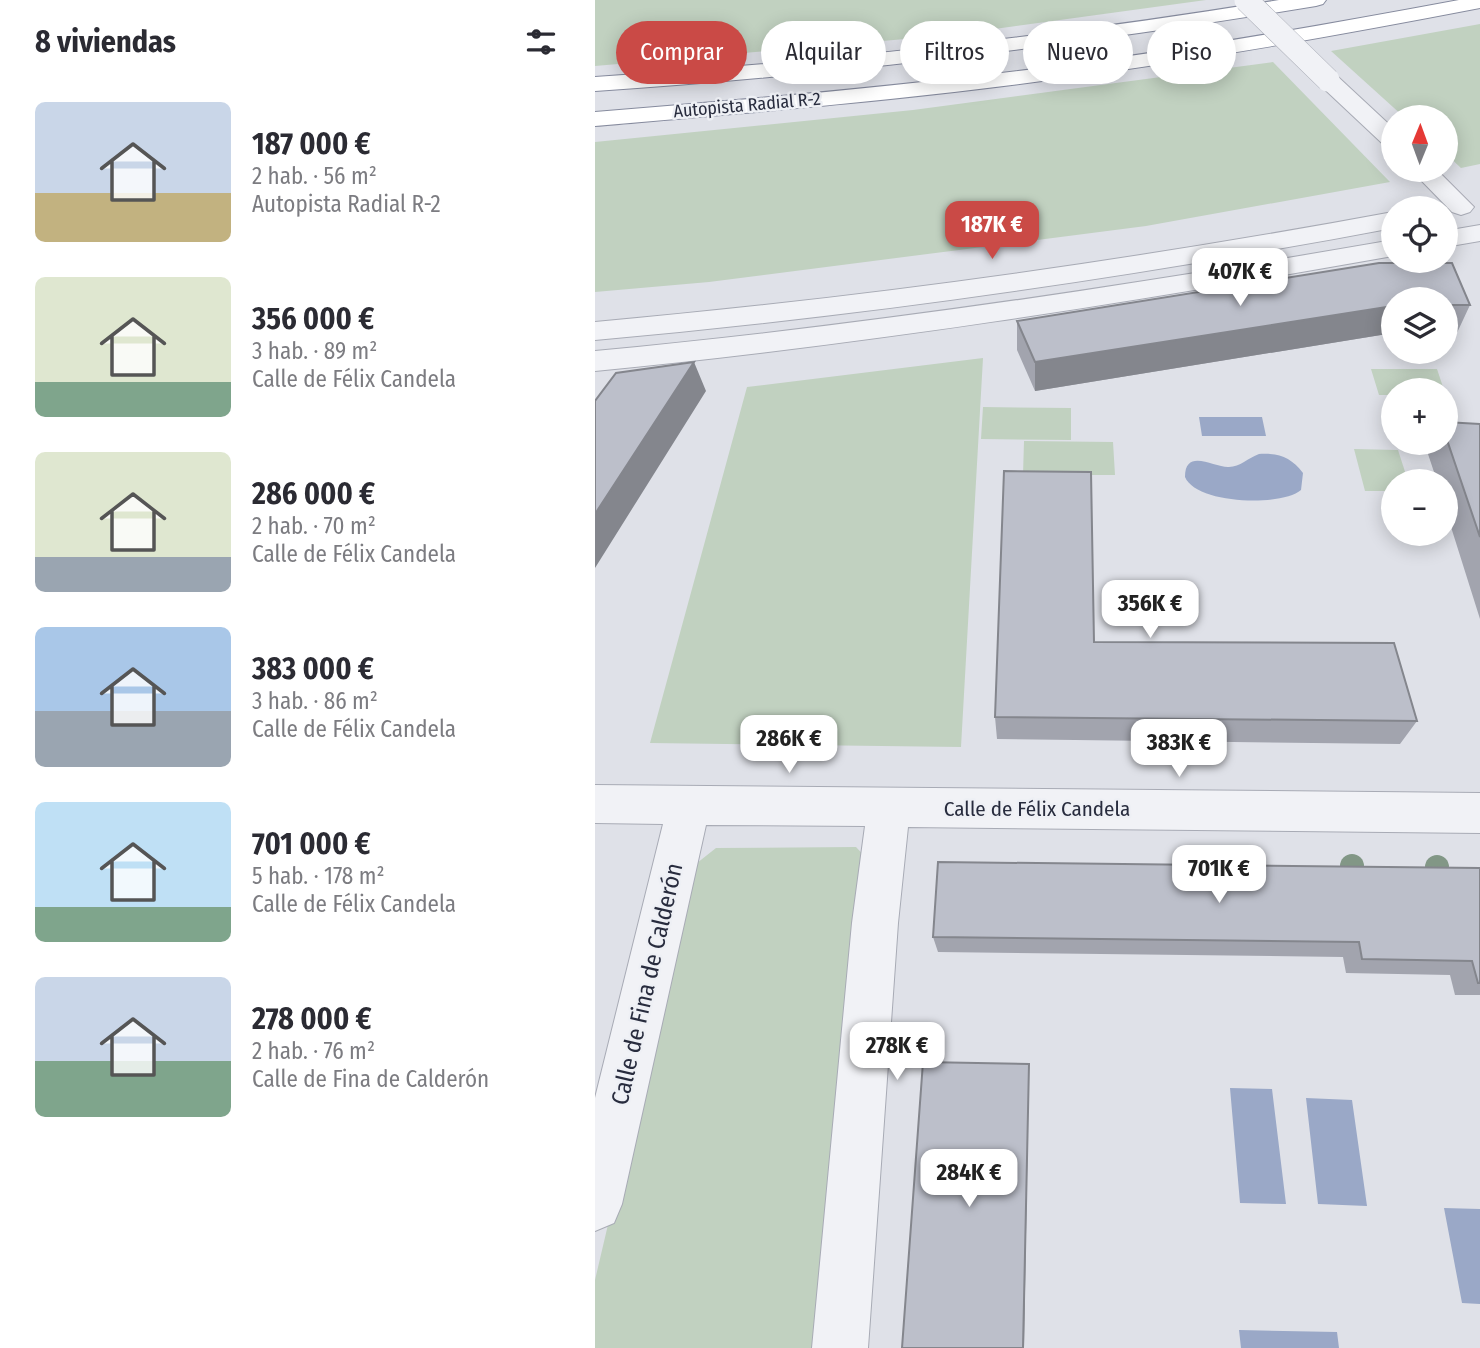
<!DOCTYPE html>
<html lang="es">
<head>
<meta charset="utf-8">
<style>
	body { margin:0; font-family:"Fira Sans Condensed",sans-serif; background:#f2f2f3; color:#2b2b33; height:100vh; display:flex; flex-direction:column; font-size:26px; white-space:nowrap }
	* { box-sizing:border-box; margin:0 }
	p { font-size:23px; color:#7c7c81 }
	.icon { flex:none; width:38px; height:38px; fill:none; stroke:currentColor; stroke-width:2; stroke-linecap:round; stroke-linejoin:round }
	.map { position:relative; flex:1; overflow:hidden }
	.side { display:flex; flex-direction:column; background:#fff; width:595px }
	.side>* { flex:none }
	.banner { position:absolute; left:21px; top:21px; width:665px; height:63px; display:flex; gap:14px }
	.needle { width:46px; rotate:1deg }
	.buttons { position:absolute; left:786px; top:105px; display:grid; gap:14px }
	.buttons a { display:grid; place-items:center; width:77px; height:77px; border-radius:50%; background:#fff; box-shadow:0 4px 18px #0003; font-size:35px }
	.price { position:absolute; translate:-50% -60px; padding:0 16px; border-radius:14px; background:#fff; color:#222; font-size:23px; line-height:46px; filter:drop-shadow(0 2px 4px #0008) }
	.price::after { content:''; position:absolute; left:50%; top:42px; width:21px; height:16px; margin-left:-10px; background:inherit; clip-path:polygon(0 0,100% 0,50% 100%) }
	.price.selected { background:#ca4a46; color:#fff }
	ul { padding:0; list-style:none }
	li { display:flex; align-items:center; gap:21px; height:175px; padding:0 35px }
	li span { display:grid; place-items:center; flex:none; width:196px; height:140px; border-radius:10px; color:#555 }
	li>.icon { margin-inline-start:auto }
	span .icon { width:84px; height:84px; fill:#fffc; stroke-width:1 }
	li b { font-size:30px }
	h2 { display:flex; justify-content:space-between; align-items:center; height:84px; padding:0 35px; font-size:30px }
	.tag { padding:0 24px; border-radius:32px; background:#fff; box-shadow:0 4px 18px #0003; font-size:24px; line-height:63px }
	.tag.selected { background:#ca4a46; color:#fff }
	main { display:flex; flex:1; min-height:0 }
	.map>svg:first-child { display:block }
	.green { fill:#c1d1c0 }
	.water { fill:#9aa8c7 }
	.lines { fill:none; stroke-linecap:round; stroke-linejoin:round }
	.minor-casing { stroke:#a8abb5; stroke-width:2 }
	.highway-casing { stroke:#868b9e; stroke-width:2 }
	.minor { fill:#f1f2f6; fill-rule:evenodd }
	.highway { fill:#fff; fill-rule:evenodd }
	.minor-bridge-casing { stroke:#a8abb5; stroke-width:24; stroke-linecap:butt }
	.minor-bridge { stroke:#f1f2f6; stroke-width:23 }
	.tree { fill:#829786 }
	.wall { fill:#a2a4ae }
	.shaded-wall { fill:#84868d }
	.building { fill:#bcbfca; stroke:#84868d; stroke-width:2 }
	.labels { text-anchor:middle; dominant-baseline:central; stroke-width:5; stroke-linejoin:round; paint-order:stroke }
	.far-street-label { font-size:18px; fill:#282c3e; stroke:#eef0f5 }
	.street-label { font-size:21px; fill:#282c3e; stroke:#eef0f5 }
	.near-street-label { font-size:24px; fill:#282c3e; stroke:#eef0f5 }
</style>
</head>
<body>
<main>
<section class="side">
<h2>8 viviendas<svg class="icon" aria-label="filters" viewBox="0 0 24 24"><path d="M4 7h16M4 17h16"/><circle cx="9" cy="7" r="2"/><circle cx="15" cy="17" r="2"/></svg></h2>
<ul>
<li><span style="background:linear-gradient(#c9d6e8 65%,#c2b280 0)"><svg class="icon" aria-label="home" viewBox="0 0 24 24"><path d="M3 11l9-7 9 7M6 9v11h12V9"/></svg></span><div><b>187 000 €</b><p>2 hab. · 56 m²</p><p>Autopista Radial R-2</p></div></li>
<li><span style="background:linear-gradient(#dfe7d0 75%,#7fa58c 0)"><svg class="icon" aria-label="home" viewBox="0 0 24 24"><path d="M3 11l9-7 9 7M6 9v11h12V9"/></svg></span><div><b>356 000 €</b><p>3 hab. · 89 m²</p><p>Calle de Félix Candela</p></div></li>
<li><span style="background:linear-gradient(#dfe7d0 75%,#9aa5b1 0)"><svg class="icon" aria-label="home" viewBox="0 0 24 24"><path d="M3 11l9-7 9 7M6 9v11h12V9"/></svg></span><div><b>286 000 €</b><p>2 hab. · 70 m²</p><p>Calle de Félix Candela</p></div></li>
<li><span style="background:linear-gradient(#a9c7e8 60%,#9aa5b1 0)"><svg class="icon" aria-label="home" viewBox="0 0 24 24"><path d="M3 11l9-7 9 7M6 9v11h12V9"/></svg></span><div><b>383 000 €</b><p>3 hab. · 86 m²</p><p>Calle de Félix Candela</p></div></li>
<li><span style="background:linear-gradient(#bfe0f5 75%,#7fa58c 0)"><svg class="icon" aria-label="home" viewBox="0 0 24 24"><path d="M3 11l9-7 9 7M6 9v11h12V9"/></svg></span><div><b>701 000 €</b><p>5 hab. · 178 m²</p><p>Calle de Félix Candela</p></div></li>
<li><span style="background:linear-gradient(#c9d6e8 60%,#7fa58c 0)"><svg class="icon" aria-label="home" viewBox="0 0 24 24"><path d="M3 11l9-7 9 7M6 9v11h12V9"/></svg></span><div><b>278 000 €</b><p>2 hab. · 76 m²</p><p>Calle de Fina de Calderón</p></div></li>
</ul>
</section>
<div class="map">
<svg width="885" height="1348" viewBox="0 0 885 1348">
	<rect width="100%" height="100%" fill="#dfe1e8"/>
	<!-- green -->
	<path class="green" d="M0,0H611L356,35L0,66Z
		M885,24V164L866,168L851,154L850,117H809L736,51Z
		M678,62L795,182L551,226L114,282L0,292V142L318,110Z
		M388,358L366,747L55,743L152,387Z
		M776,369H842L849,390H798V395H784Z
		M388,407L476,408V440L386,439Z
		M429,441L518,442L520,475H428Z
		M759,449L803,450L813,481H798V491H770Z
		M261,847L279,866L223,1348H0V1280L97,867L121,848Z"/>
	<!-- water -->
	<path class="water" d="M604,417H667L671,436H607Z
		M664,454C683,453 696,457 708,473L706,490C686,507 601,504 590,477C590,447 620,468 634,467C645,467 653,458 664,454Z
		M635,1088L677,1089L691,1204L645,1203Z
		M711,1098L757,1100L772,1206L723,1204Z
		M849,1208L885,1209V1304L867,1303Z
		M644,1330L742,1332L744,1348H646Z"/>
	<g class="lines">
		<!-- minor casing -->
		<g class="minor-casing">
			<path id="minor" d="M733,73L741,75L798,128V148L790,146L725,85L722,80L725,75Z
				M816,170H842L879,207L875,212L866,215L857,212Z
				M798,212V228C533,278 268,316 0,340V322C268,298 533,261 798,212Z
				M885,225V241L850,247V231Z
				M798,240V256C533,303 268,345 0,371V351C268,326 533,286 798,240Z
				M0,785L885,793V833L313,827L303,923L273,1348H217L257,923L270,826L111,825L27,1204L19,1223L0,1231V1098L68,824L0,823Z"/>
		</g>
		<!-- highway casing -->
		<g class="highway-casing">
			<path id="highway" d="M684,0H731L728,4L721,6C482,45 242,75 0,91V77C229,62 457,37 684,0Z
				M864,0H885V8C740,36 594,62 447,81C299,101 149,113 0,126V112C149,100 298,87 447,68C587,50 725,26 864,0Z"/>
		</g>
		<!-- minor -->
		<use href="#minor" class="minor"/>
		<!-- highway -->
		<use href="#highway" class="highway"/>
		<!-- minor-bridge casing -->
		<g class="minor-bridge-casing">
			<path id="minor-bridge" d="M651,0L733,80"/>
		</g>
		<!-- minor-bridge -->
		<use href="#minor-bridge" class="minor-bridge"/>
	</g>
	<!-- trees -->
	<g class="tree">
		<circle cx="757" cy="866" r="12"/>
		<circle cx="842" cy="867" r="12"/>
	</g>
	<!-- wall -->
	<path class="wall" d="M784,263L875,305L861,335H850V299H798V334H792L440,391L422,350V321Z
		M850,422L885,424V619L850,508V481H842L832,451L836,443H850Z
		M499,642L822,721L805,744L402,739L400,717Z
		M885,868V995H860L855,975L751,973L748,957L343,952L338,937Z"/>
	<!-- shaded-wall -->
	<path class="shaded-wall" d="M798,306V318L792,334L440,391V362Z
		M99,362L111,391L0,568V514Z
		M434,1064L429,1348H428Z"/>
	<!-- building -->
	<path class="building" d="M784,263H857L875,305H850V299H798V306L440,362L422,321Z
		M99,362L0,514V401L21,373Z
		M850,422L885,424V537L850,434Z
		M409,471L496,472L499,642L799,643L822,721L400,717Z
		M343,862L885,868V983H883L877,961L767,959L764,942L338,937Z
		M328,1062L434,1064L428,1348H307Z"/>
	<g class="labels">
		<!-- far-street labels -->
		<g class="far-street-label">
			<text transform="translate(152 105) rotate(-5)">Autopista Radial R-2</text>
		</g>
		<!-- street labels -->
		<g class="street-label">
			<text x="442" y="809">Calle de Félix Candela</text>
		</g>
		<!-- near-street labels -->
		<g class="near-street-label">
			<text transform="translate(52 984) rotate(-77)">Calle de Fina de Calderón</text>
		</g>
	</g>
</svg>
<div class="buttons">
<a><svg class="needle" viewBox="-14 -14 28 28"><path d="M0-13l5 13h-10z" fill="#e53935"/><path d="M0 13l5-13h-10z" fill="#7c7c81"/></svg></a>
<a><svg class="icon" aria-label="locate" viewBox="0 0 24 24"><circle cx="12" cy="12" r="6"/><path d="M12 2v4M12 18v4M2 12h4M18 12h4"/></svg></a>
<a><svg class="icon" aria-label="layers" viewBox="0 0 24 24"><path d="M12 4l9 5-9 5-9-5zM3 14l9 5 9-5"/></svg></a>
<a>+</a>
<a>−</a>
</div>
<b class="price selected" style="left:397px;top:261px">187K €</b>
<b class="price" style="left:645px;top:308px">407K €</b>
<b class="price" style="left:555px;top:640px">356K €</b>
<b class="price" style="left:194px;top:775px">286K €</b>
<b class="price" style="left:584px;top:779px">383K €</b>
<b class="price" style="left:624px;top:905px">701K €</b>
<b class="price" style="left:302px;top:1082px">278K €</b>
<b class="price" style="left:374px;top:1209px">284K €</b>
<div class="banner">
<a class="tag selected">Comprar</a>
<a class="tag">Alquilar</a>
<a class="tag">Filtros</a>
<a class="tag">Nuevo</a>
<a class="tag">Piso</a>
</div>
</div>
</main>
</body>
</html>
